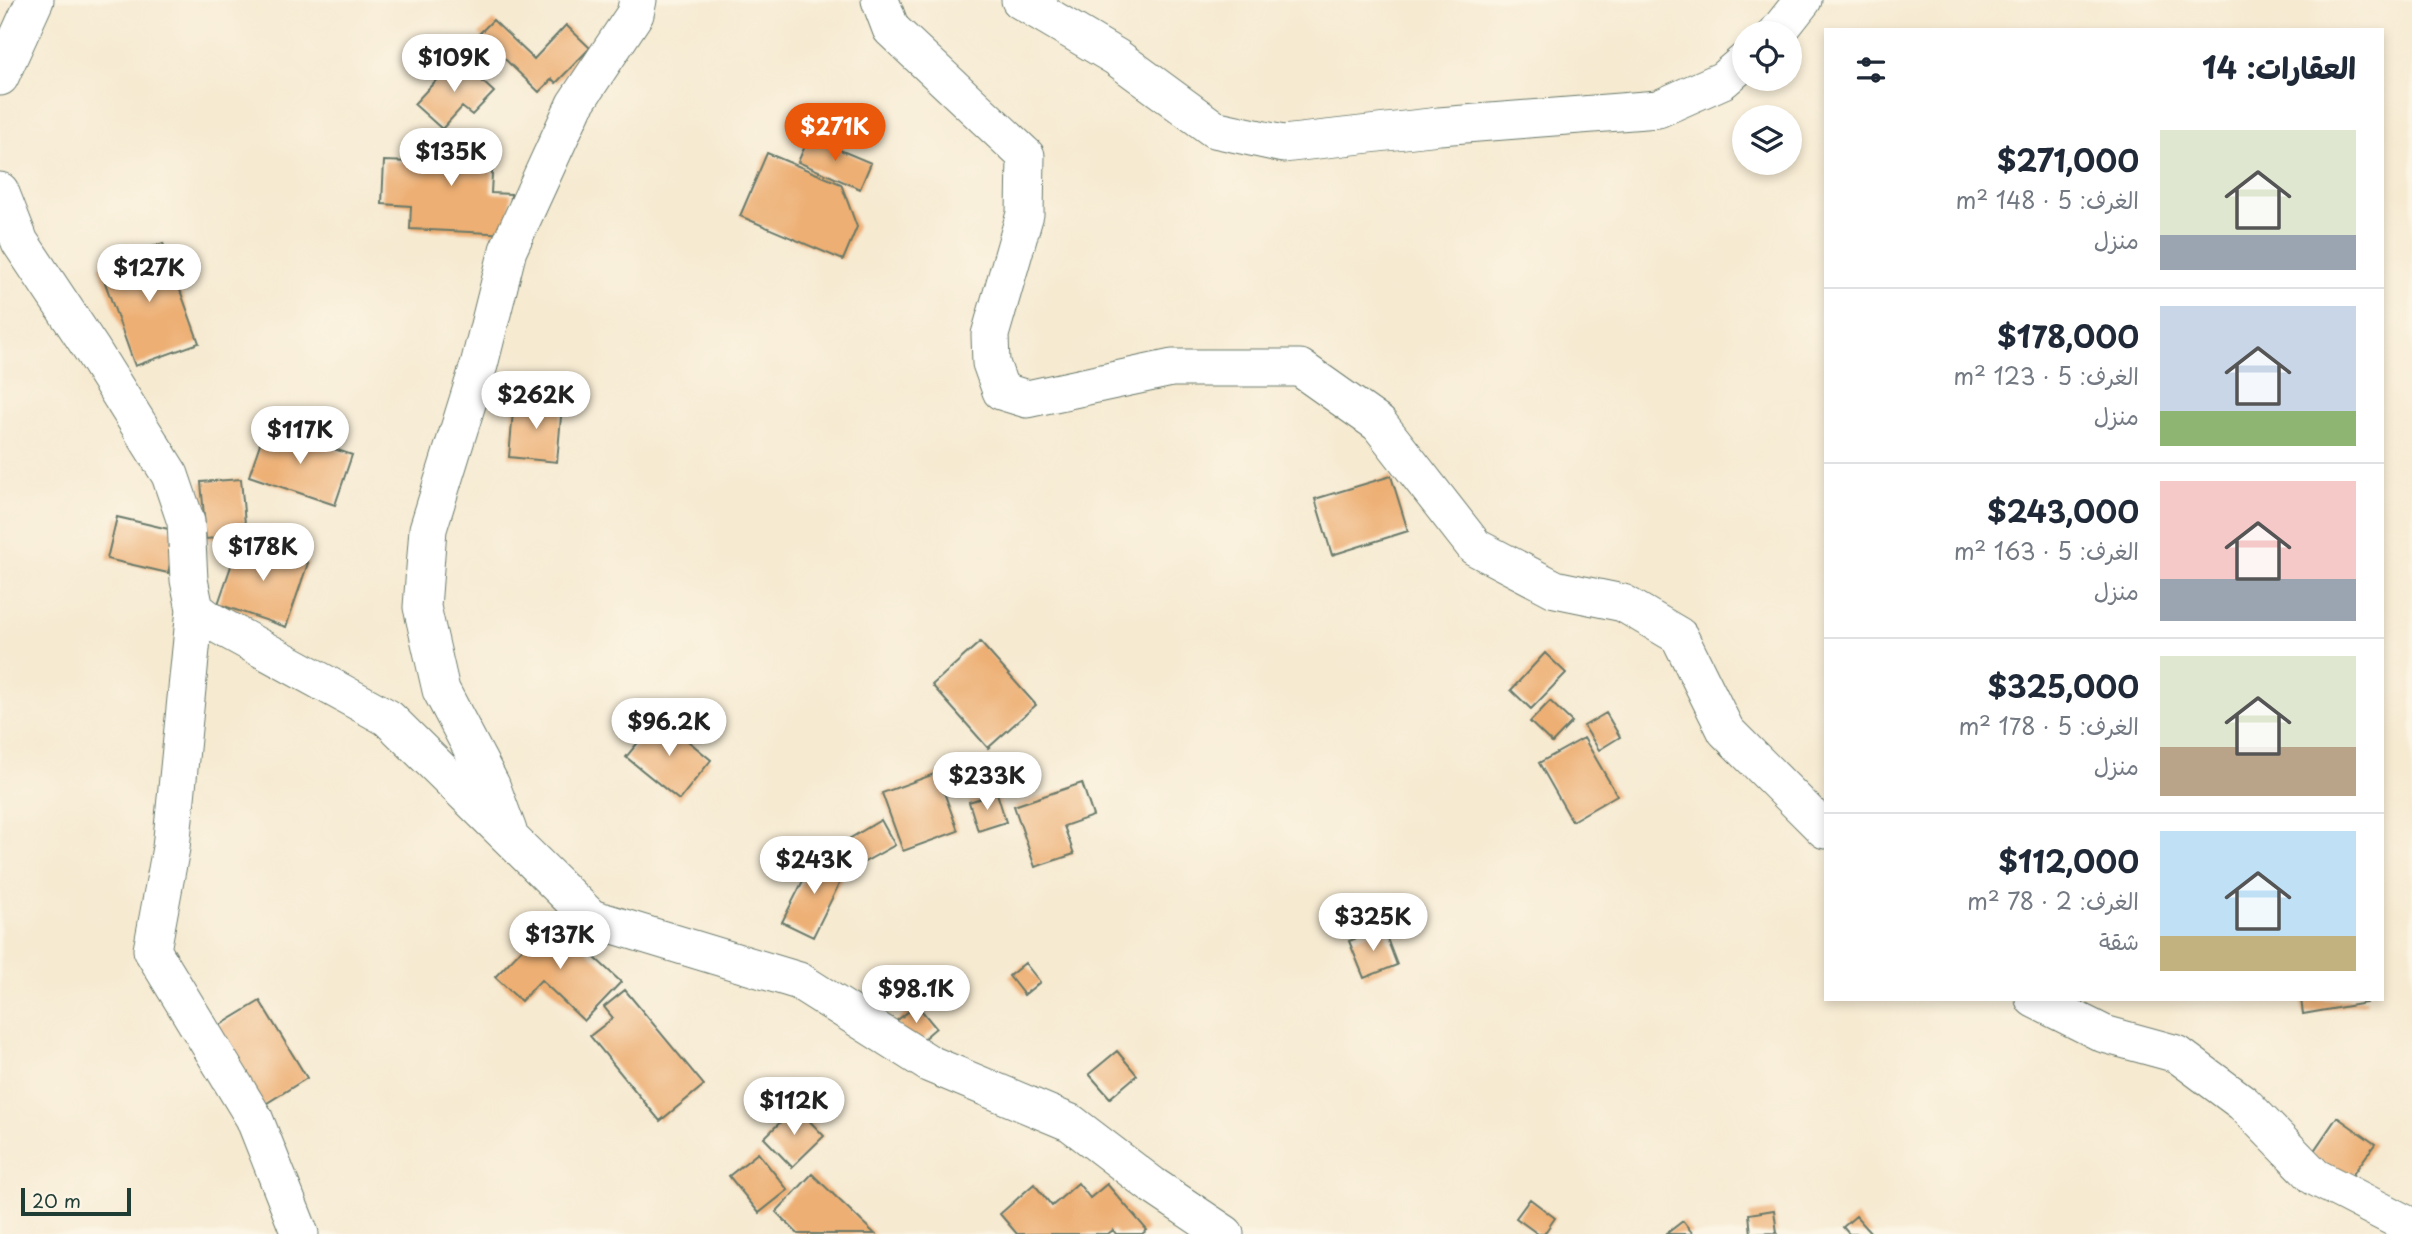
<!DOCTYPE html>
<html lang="ar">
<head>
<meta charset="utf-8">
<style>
	body { margin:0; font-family:"Playpen Sans","Playpen Sans Arabic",sans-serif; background:#f6f6f7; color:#1f2937; direction:rtl; height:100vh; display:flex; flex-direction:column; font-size:26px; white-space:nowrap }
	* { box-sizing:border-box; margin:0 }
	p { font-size:23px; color:#747a83 }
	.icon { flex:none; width:38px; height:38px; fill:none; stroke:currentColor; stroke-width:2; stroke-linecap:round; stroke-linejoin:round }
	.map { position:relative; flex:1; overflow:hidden; direction:ltr }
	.drawer { position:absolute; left:1824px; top:28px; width:560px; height:973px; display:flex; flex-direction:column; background:#fff; border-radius:0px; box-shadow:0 4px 10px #0003; direction:rtl }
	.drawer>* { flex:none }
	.tools { position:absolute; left:1732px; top:21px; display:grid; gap:14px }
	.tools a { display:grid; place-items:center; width:70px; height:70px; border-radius:50%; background:#fff; box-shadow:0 4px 10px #0003; font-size:35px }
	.scale { position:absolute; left:21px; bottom:18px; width:110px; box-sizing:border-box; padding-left:7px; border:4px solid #1f3d34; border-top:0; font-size:19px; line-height:24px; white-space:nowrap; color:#1f3d34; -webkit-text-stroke:5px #fcf5e5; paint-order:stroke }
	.price { position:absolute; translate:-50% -60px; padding:0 16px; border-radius:24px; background:#fff; color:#222; font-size:23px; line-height:46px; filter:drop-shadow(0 2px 4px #0008) }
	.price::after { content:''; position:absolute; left:50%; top:42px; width:21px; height:16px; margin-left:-10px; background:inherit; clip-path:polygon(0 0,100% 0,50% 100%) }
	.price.on { background:#ea580c; color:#fff }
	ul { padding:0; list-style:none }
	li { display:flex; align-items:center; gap:21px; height:175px; padding:0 28px }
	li+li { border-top:2px solid #e0e1e3 }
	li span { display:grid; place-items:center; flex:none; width:196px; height:140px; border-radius:0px; color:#555 }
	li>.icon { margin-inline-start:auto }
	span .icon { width:84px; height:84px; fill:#fffc; stroke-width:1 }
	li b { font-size:30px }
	h2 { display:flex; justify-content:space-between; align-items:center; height:84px; padding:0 28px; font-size:30px }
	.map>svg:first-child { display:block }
	.building { fill:#edaf73 }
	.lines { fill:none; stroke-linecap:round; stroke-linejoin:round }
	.minor-casing { stroke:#6a7a6b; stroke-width:39 }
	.minor { stroke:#fff; stroke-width:37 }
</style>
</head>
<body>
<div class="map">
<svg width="2412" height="1234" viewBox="0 0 2412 1234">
	<rect width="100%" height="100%" fill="#fcf5e5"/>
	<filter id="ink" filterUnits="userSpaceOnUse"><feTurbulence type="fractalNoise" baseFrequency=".0143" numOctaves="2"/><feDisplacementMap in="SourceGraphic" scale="14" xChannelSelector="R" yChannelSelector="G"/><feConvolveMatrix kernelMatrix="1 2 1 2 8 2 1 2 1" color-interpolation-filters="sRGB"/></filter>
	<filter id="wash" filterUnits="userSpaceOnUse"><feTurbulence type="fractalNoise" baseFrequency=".00686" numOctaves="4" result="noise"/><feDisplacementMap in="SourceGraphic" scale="28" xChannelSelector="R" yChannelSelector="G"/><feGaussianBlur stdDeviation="1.57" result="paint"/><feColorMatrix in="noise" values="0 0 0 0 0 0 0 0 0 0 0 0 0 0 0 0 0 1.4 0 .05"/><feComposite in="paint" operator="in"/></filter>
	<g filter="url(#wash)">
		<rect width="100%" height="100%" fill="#f6ead1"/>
		<g id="blocks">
			<!-- building -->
			<path class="building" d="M493,20L534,59L566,25L590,48L556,83L552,79L539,92L479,34Z
				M457,58L494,92L472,115L462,107L442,129L414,104Z
				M442,133L494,136L491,193L511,194L509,234L410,229L411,206L382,204L384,161L440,163Z
				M809,137L871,163L860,189L798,162Z
				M767,153L841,184L857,227L843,260L740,216Z
				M163,243L199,343L135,366L99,266Z
				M514,400L562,405L557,462L509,457Z
				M266,426L352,455L335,505L249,476Z
				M1391,476L1408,531L1332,555L1315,499Z
				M241,479L246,535L206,539L201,482Z
				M117,517L177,531L168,573L107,559Z
				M240,540L308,563L286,627L218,604Z
				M980,642L1036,705L988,748L932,685Z
				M1545,653L1566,673L1531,709L1511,690Z
				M1550,701L1572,722L1552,743L1530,722Z
				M1606,713L1620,737L1599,750L1584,726Z
				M659,717L711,760L679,800L626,757Z
				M1584,738L1617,795L1572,821L1539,763Z
				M937,773L958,831L903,851L882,793Z
				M1082,783L1093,816L1064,826L1074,854L1035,867L1014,806Z
				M997,793L1006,822L978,831L969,802Z
				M881,820L895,845L850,870L837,846Z
				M816,855L846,870L813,937L782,922Z
				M552,918L621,982L584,1021L541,980L521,1001L495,977Z
				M1383,928L1397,965L1364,978L1349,941Z
				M1025,963L1040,982L1024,995L1009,976Z
				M625,990L704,1085L660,1121L590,1036L613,1018L604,1007Z
				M2301,999H2365L2366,1003L2303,1014Z
				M260,1001L307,1078L259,1108L212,1030Z
				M917,1005L936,1028L915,1046L895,1022Z
				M1117,1051L1137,1075L1110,1098L1089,1074Z
				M796,1107L824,1136L792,1167L764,1138Z
				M2337,1117L2375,1144L2348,1181L2311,1155Z
				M758,1153L788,1190L759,1213L729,1176Z
				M812,1174L875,1234H798L776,1212Z
				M1078,1183L1090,1198L1107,1184L1147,1230L1142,1234H1116L1113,1230L1108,1234H1017L1000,1214L1034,1184L1052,1206Z
				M1530,1199L1555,1218L1544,1234H1538L1516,1218Z
				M1774,1210L1777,1233L1751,1234L1749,1214Z
				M1856,1216L1872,1234H1849L1843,1227Z
				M1683,1221L1693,1234H1666Z"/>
		</g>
	</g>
	<g filter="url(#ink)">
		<use href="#blocks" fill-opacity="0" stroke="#6a7a6b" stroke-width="2"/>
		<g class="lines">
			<!-- minor casing -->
			<g class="minor-casing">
				<path id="minor" d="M880,0L891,29L1026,156L1025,214L990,335L991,363L1001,391L1027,399L1172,368H1300L1379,424L1475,547L1555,589L1623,603L1679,636L1726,731L1825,830
					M1020,0L1116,57L1214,129L1283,144L1439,126L1658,109L1723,80L1745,61
					M1777,33L1803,0
					M0,77L35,0
					M0,191L20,242L92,350L170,475L186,522L189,580L195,609L211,621L388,718L591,918L799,981L930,1064L1071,1123L1152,1185L1225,1234
					M195,609L171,848L152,950L254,1118L300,1234
					M508,831L491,785L441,690L422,607L428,529L479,365L508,250L575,104L635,14L638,0
					M2034,999L2104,1034L2177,1054L2243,1103L2315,1177L2412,1227"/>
			</g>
			<!-- minor -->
			<use href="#minor" class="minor"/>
		</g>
	</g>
</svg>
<div class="tools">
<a><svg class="icon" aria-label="locate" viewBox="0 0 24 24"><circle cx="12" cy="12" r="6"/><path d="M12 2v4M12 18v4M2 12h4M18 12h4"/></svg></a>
<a><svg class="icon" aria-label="layers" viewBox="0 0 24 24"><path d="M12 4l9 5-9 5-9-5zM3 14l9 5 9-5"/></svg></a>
</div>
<div class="scale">20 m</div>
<b class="price" style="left:454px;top:94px">$109K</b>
<b class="price on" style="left:835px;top:163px">$271K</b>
<b class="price" style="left:451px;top:188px">$135K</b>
<b class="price" style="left:149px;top:304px">$127K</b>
<b class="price" style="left:536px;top:431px">$262K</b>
<b class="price" style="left:300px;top:466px">$117K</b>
<b class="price" style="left:263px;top:583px">$178K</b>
<b class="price" style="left:669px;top:758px">$96.2K</b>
<b class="price" style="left:987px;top:812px">$233K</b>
<b class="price" style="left:814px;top:896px">$243K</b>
<b class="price" style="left:1373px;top:953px">$325K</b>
<b class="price" style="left:560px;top:971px">$137K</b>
<b class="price" style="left:916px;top:1025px">$98.1K</b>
<b class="price" style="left:794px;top:1137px">$112K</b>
<section class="drawer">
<h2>العقارات: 14<svg class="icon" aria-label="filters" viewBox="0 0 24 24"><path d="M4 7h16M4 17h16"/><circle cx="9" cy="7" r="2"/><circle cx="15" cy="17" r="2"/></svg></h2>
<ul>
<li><span style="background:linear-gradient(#dfe7d0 75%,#9aa5b1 0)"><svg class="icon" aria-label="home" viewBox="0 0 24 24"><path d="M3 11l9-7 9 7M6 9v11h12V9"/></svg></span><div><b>$271,000</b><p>الغرف: 5 · 148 m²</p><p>منزل</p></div></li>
<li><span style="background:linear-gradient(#c9d6e8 75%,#8fb573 0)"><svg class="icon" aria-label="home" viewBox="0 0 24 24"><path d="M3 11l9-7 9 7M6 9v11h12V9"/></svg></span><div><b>$178,000</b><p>الغرف: 5 · 123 m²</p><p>منزل</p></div></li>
<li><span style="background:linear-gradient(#f6c9c9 70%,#9aa5b1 0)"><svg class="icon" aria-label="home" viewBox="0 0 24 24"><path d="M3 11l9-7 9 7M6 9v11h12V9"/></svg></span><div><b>$243,000</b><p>الغرف: 5 · 163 m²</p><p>منزل</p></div></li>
<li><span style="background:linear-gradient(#dfe7d0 65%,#b9a48a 0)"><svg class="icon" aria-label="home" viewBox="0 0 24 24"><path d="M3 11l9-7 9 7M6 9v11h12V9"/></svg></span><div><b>$325,000</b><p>الغرف: 5 · 178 m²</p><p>منزل</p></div></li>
<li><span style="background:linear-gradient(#bfe0f5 75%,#c2b280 0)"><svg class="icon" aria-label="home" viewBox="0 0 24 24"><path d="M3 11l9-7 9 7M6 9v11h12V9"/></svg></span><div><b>$112,000</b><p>الغرف: 2 · 78 m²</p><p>شقة</p></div></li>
</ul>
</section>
</div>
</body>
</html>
